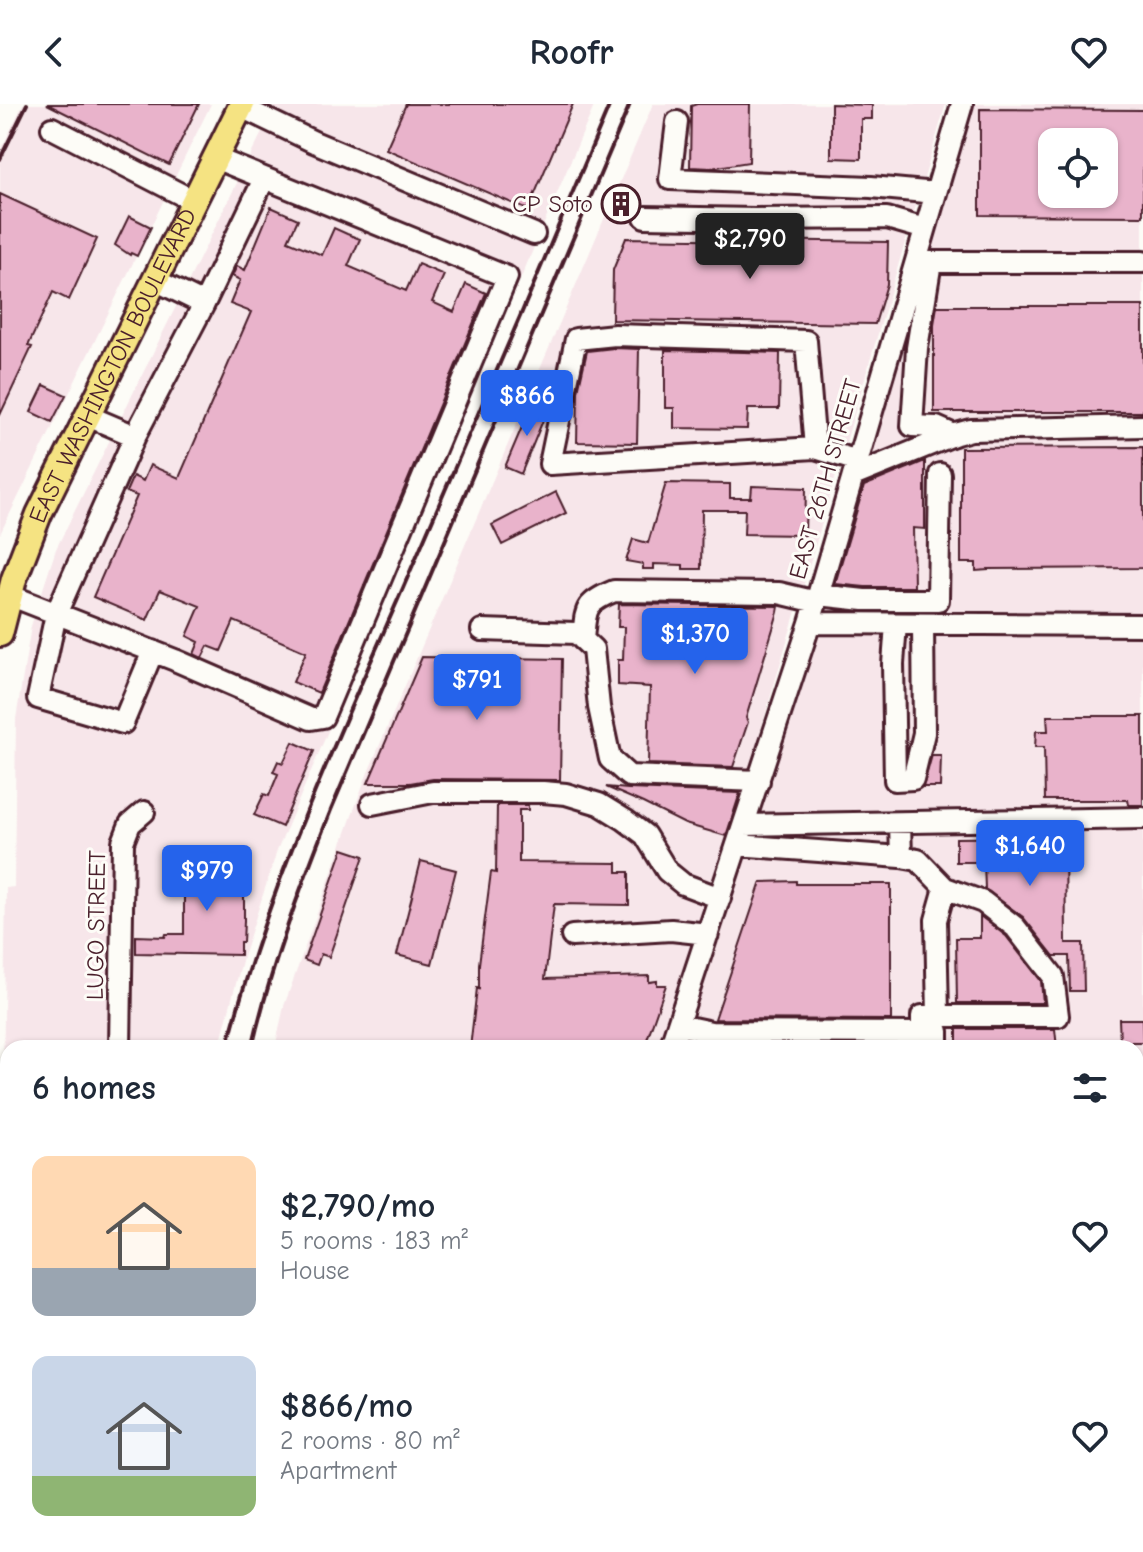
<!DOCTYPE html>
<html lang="en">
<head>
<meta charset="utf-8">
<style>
	body { margin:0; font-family:"Comic Neue",sans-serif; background:#f6f6f7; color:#1f2937; height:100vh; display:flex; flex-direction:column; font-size:30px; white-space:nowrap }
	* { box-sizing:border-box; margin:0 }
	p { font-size:26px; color:#747a83 }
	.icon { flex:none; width:44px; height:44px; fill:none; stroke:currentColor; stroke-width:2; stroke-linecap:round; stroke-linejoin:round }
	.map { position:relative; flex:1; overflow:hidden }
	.sheet { position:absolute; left:0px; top:936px; width:1144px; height:512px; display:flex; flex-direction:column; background:#fff; border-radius:24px 24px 0 0; box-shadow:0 2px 6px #0004 }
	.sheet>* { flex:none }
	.controls { position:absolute; left:1038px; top:24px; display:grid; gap:16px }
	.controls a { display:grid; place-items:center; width:80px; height:80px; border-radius:16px; background:#fff; box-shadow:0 2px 6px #0004; font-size:40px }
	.price { position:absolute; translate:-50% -68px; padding:0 18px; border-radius:8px; background:#2563eb; color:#fff; font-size:26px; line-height:52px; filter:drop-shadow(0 2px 4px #0008) }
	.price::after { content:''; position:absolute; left:50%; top:48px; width:24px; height:18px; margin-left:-12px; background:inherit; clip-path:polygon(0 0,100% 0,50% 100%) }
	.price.selected { background:#222; color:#fff }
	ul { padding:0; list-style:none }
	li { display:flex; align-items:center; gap:24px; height:200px; padding:0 32px }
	li span { display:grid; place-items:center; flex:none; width:224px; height:160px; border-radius:16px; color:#555 }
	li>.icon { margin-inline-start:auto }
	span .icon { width:96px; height:96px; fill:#fffc; stroke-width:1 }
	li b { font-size:34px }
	h2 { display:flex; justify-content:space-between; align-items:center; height:96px; padding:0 32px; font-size:34px }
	header { display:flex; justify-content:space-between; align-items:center; height:104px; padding:0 32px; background:#fff; font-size:36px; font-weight:800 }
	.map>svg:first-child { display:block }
	.built { fill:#f7e6ea; fill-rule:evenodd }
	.water { fill:#94c9f2; stroke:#7685a2; stroke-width:2 }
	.building { fill:#e9b3cb; stroke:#4a1f2b; stroke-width:2; fill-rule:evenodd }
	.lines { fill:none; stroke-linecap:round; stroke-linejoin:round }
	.minor-casing { stroke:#4a1f2b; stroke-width:26 }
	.major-casing { stroke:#4a1f2b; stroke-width:30 }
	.minor { stroke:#fdfcf7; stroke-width:20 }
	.major { stroke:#f5e382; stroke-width:24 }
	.rail { stroke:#4a1f2b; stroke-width:4 }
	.labels { text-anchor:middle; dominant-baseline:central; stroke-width:6; stroke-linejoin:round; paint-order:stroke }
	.poi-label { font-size:24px; fill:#4a1f2b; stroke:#fdfcf7; text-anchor:end }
	.street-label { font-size:24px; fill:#4a1f2b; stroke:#fdfcf7 }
</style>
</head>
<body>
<header><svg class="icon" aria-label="back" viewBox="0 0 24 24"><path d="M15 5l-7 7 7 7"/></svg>Roofr<svg class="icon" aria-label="heart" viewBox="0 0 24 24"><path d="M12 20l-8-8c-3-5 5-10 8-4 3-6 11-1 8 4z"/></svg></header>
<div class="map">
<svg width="1143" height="1448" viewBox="0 0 1143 1448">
	<rect width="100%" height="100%" fill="#fdfcf7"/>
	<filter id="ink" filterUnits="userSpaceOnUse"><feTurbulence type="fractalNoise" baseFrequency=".0125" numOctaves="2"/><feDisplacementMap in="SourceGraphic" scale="16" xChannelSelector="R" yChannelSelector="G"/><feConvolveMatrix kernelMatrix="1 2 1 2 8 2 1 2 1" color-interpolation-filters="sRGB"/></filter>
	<g filter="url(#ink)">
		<!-- built -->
		<path class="built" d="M23,0H211L0,430V48Z
			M276,0H595L277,747L243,853L219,944H8V1175L0,1164L6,784L14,783L16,615L31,522L56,445Z
			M653,0H946L727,740L659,944H275L284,902L364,678Z
			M967,0H1143V1448H601V1440H1136V944H683ZM1052,38H1104V90H1052Z
			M8,1224V1440H169L170,1448H0V1288L3,1229Z
			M229,1440H574V1448H229Z"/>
		<!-- water -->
		<path class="water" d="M1143,1281V1448H850L866,1440H1136V1285Z"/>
		<!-- building -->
		<path class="building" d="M47,0H199L169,61Z
			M406,0H573L528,106L386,45Z
			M697,0H750L749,58L711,64L690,63L691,2Z
			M831,0L872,1V15H861V55L831,54Z
			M980,5L1143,6V112L980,111ZM1052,38H1104V90H1052Z
			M0,90L97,135L69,196L53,188L28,242L32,243L0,311Z
			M271,103L298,115L288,137L322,151L334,124L347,130L360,135L348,162L406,187L418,160L444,171L432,198L454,208L466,180L486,189L319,589L293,578L306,548L234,517L221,547L208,542L202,554L194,550L199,538L187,532L200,502L160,486L147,516L93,493L137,392L126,388L133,372L143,377L150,361L179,374L251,208L230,200L240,176L232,172L237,162L245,166Z
			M129,112L151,123L137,152L131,149L130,151L115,141Z
			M626,134L888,138L887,180L875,220L612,216L613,166Z
			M937,202H1143V308H934V220Z
			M614,244L639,245L637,339L577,338L578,287L587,247Z
			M665,246L780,249L779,305H748L747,325L674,324V304H665Z
			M44,281L66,291L52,318L31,308Z
			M533,297L548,304L521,370L505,363Z
			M1143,343V464L988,465V466L976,467V459H961V344Z
			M925,357V425L913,424L914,483H865L835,480L864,382Z
			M666,379L730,380V394H751L752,382L806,384L805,431L744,430L745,406H702L701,465H683V461L654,460V465H643V460L626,457L633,435L648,439Z
			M556,388L566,409L502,441L492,421Z
			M619,500L779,502L778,508L746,614L748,618L733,663L648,660L650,583L618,581V556H623L624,523H618Z
			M422,553L562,555L560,676L433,675L410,679H368Z
			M1047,612H1143V701H1129L1128,696H1045L1044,643H1035L1036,627H1048Z
			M293,638L314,647L282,723L254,711L264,690L269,692L278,670L273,668L278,657L283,659Z
			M932,651H941L940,683H923Z
			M606,683L628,685L740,689L726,732L685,720L643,699Z
			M497,701H528V706H519V758L617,759V768H629V801L554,800L545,875L649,872V878L657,877V881H666L644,944H470L477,884L479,885V860L491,768L496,769Z
			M1065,733L1066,839H1083L1084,887H1070L1069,852H1054L1023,813L985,785L984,758H956V734Z
			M343,745L364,752L329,853L321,850L317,861L304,856Z
			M200,753L242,754L241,789H244V817L243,838H240V851L136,849V832L165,833L166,830H184V788H182L183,774H194V761H200Z
			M421,757L456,766L432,860L397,851Z
			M796,777V780H891V916L715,915L761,778Z
			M980,812L1006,832L1041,877L1043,899H957L956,834H980Z
			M1119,915H1142L1143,938H1120Z
			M957,925H1055L1057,944H957Z
			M710,941L891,942V944H710Z"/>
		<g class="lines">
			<!-- minor casing -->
			<g class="minor-casing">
				<path id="minor" d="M241,3L314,38L534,130
					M677,18L670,75L871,83L936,89
					M52,24L194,97
					M645,113L755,115L887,114L925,125
					M916,158H1143
					M931,158L917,244L912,322L936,323L954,331
					M155,176L204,200
					M88,312L135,332
					M815,344L806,237L615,231L576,235L550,360L815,344L858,357
					M853,372L956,330L971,326L1143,322
					M9,491L175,556L311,615L323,613L507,173L215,54
					M819,491L864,496H938L940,370
					M810,519L1143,521
					M896,520L893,560L895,676L913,675L924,629L923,520
					M482,526L576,529L593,545L599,603L610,655L629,672L759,677
					M583,536C586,505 583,500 614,487L779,489L817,498
					M153,547L123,619L38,594L56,510L135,332L204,200L264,75
					M372,700L433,688H543L566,690L599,700L625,716L645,731L667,767L683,780L720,794
					M900,719L901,753L918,756L945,784L983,798L1015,823L1053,872L1058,912H938L936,816L945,784
					M744,721L1143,714
					M737,741L901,753
					M572,832L671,826L708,830
					M678,921L711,928L922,929V912H938
					M120,944L123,738L130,720L144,708
					M670,944L810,519L962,0
					M938,944V927
					M0,997H8
					M1136,1031H1143
					M0,1069H8
					M0,1126H8
					M0,1293H4
					M0,1383H8
					M409,1440V1448
					M625,1440L626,1448
					M787,1440H806
					M534,1448V1440
					M586,1448V1440
					M722,1448L727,1440"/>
			</g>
			<!-- major casing -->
			<g class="major-casing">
				<g id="major">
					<path id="s1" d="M0,530L14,475L39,410L242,0"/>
					<path d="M1136,1173H1143"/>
					<path d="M0,1193H8"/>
				</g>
			</g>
			<!-- minor -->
			<use href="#minor" class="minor"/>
			<!-- major -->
			<use href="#major" class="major"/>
			<!-- rail -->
			<path class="rail" d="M0,55L27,0
				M227,944C267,786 335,639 400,491C471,328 541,164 610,0
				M252,944C271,862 300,784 331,706L630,0
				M190,1448L191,1440"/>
		</g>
	</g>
	<!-- icons -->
	<defs>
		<g id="building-ring" transform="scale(2)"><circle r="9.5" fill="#fdfcf7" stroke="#4a1f2b" stroke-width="1.5"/><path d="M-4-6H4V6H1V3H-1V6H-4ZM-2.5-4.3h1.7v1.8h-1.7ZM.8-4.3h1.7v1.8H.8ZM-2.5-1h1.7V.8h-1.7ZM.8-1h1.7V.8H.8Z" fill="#4a1f2b"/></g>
	</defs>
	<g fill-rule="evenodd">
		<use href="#building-ring" x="621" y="100"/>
	</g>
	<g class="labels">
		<!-- poi labels -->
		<g class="poi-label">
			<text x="593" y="100">CP Soto</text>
		</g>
		<!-- street labels -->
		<g class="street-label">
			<text stroke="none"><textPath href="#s1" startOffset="292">EAST WASHINGTON BOULEVARD</textPath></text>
			<text transform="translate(825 375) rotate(-74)">EAST 26TH STREET</text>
			<text transform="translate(96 821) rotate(-89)">LUGO STREET</text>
		</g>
	</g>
</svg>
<div class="controls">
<a><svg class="icon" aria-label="locate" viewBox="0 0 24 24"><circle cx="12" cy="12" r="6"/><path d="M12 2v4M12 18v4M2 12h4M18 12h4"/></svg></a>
</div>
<b class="price selected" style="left:750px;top:177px">$2,790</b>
<b class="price" style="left:527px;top:334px">$866</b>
<b class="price" style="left:695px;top:572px">$1,370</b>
<b class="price" style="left:477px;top:618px">$791</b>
<b class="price" style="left:1030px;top:784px">$1,640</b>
<b class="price" style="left:207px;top:809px">$979</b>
<section class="sheet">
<h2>6 homes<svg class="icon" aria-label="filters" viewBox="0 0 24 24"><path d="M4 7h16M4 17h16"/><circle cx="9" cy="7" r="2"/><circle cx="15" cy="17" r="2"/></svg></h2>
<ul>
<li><span style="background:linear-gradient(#ffd9b3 70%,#9aa5b1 0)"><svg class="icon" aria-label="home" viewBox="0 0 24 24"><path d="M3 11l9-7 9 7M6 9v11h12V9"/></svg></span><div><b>$2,790/mo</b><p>5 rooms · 183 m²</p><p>House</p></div><svg class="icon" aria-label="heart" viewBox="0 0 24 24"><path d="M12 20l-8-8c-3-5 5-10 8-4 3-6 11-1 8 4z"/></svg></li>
<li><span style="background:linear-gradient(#c9d6e8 75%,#8fb573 0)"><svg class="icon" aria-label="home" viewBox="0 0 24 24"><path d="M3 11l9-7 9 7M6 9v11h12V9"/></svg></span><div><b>$866/mo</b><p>2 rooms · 80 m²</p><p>Apartment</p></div><svg class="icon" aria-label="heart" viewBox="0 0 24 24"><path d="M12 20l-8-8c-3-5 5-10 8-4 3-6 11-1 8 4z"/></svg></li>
</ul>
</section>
</div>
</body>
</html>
